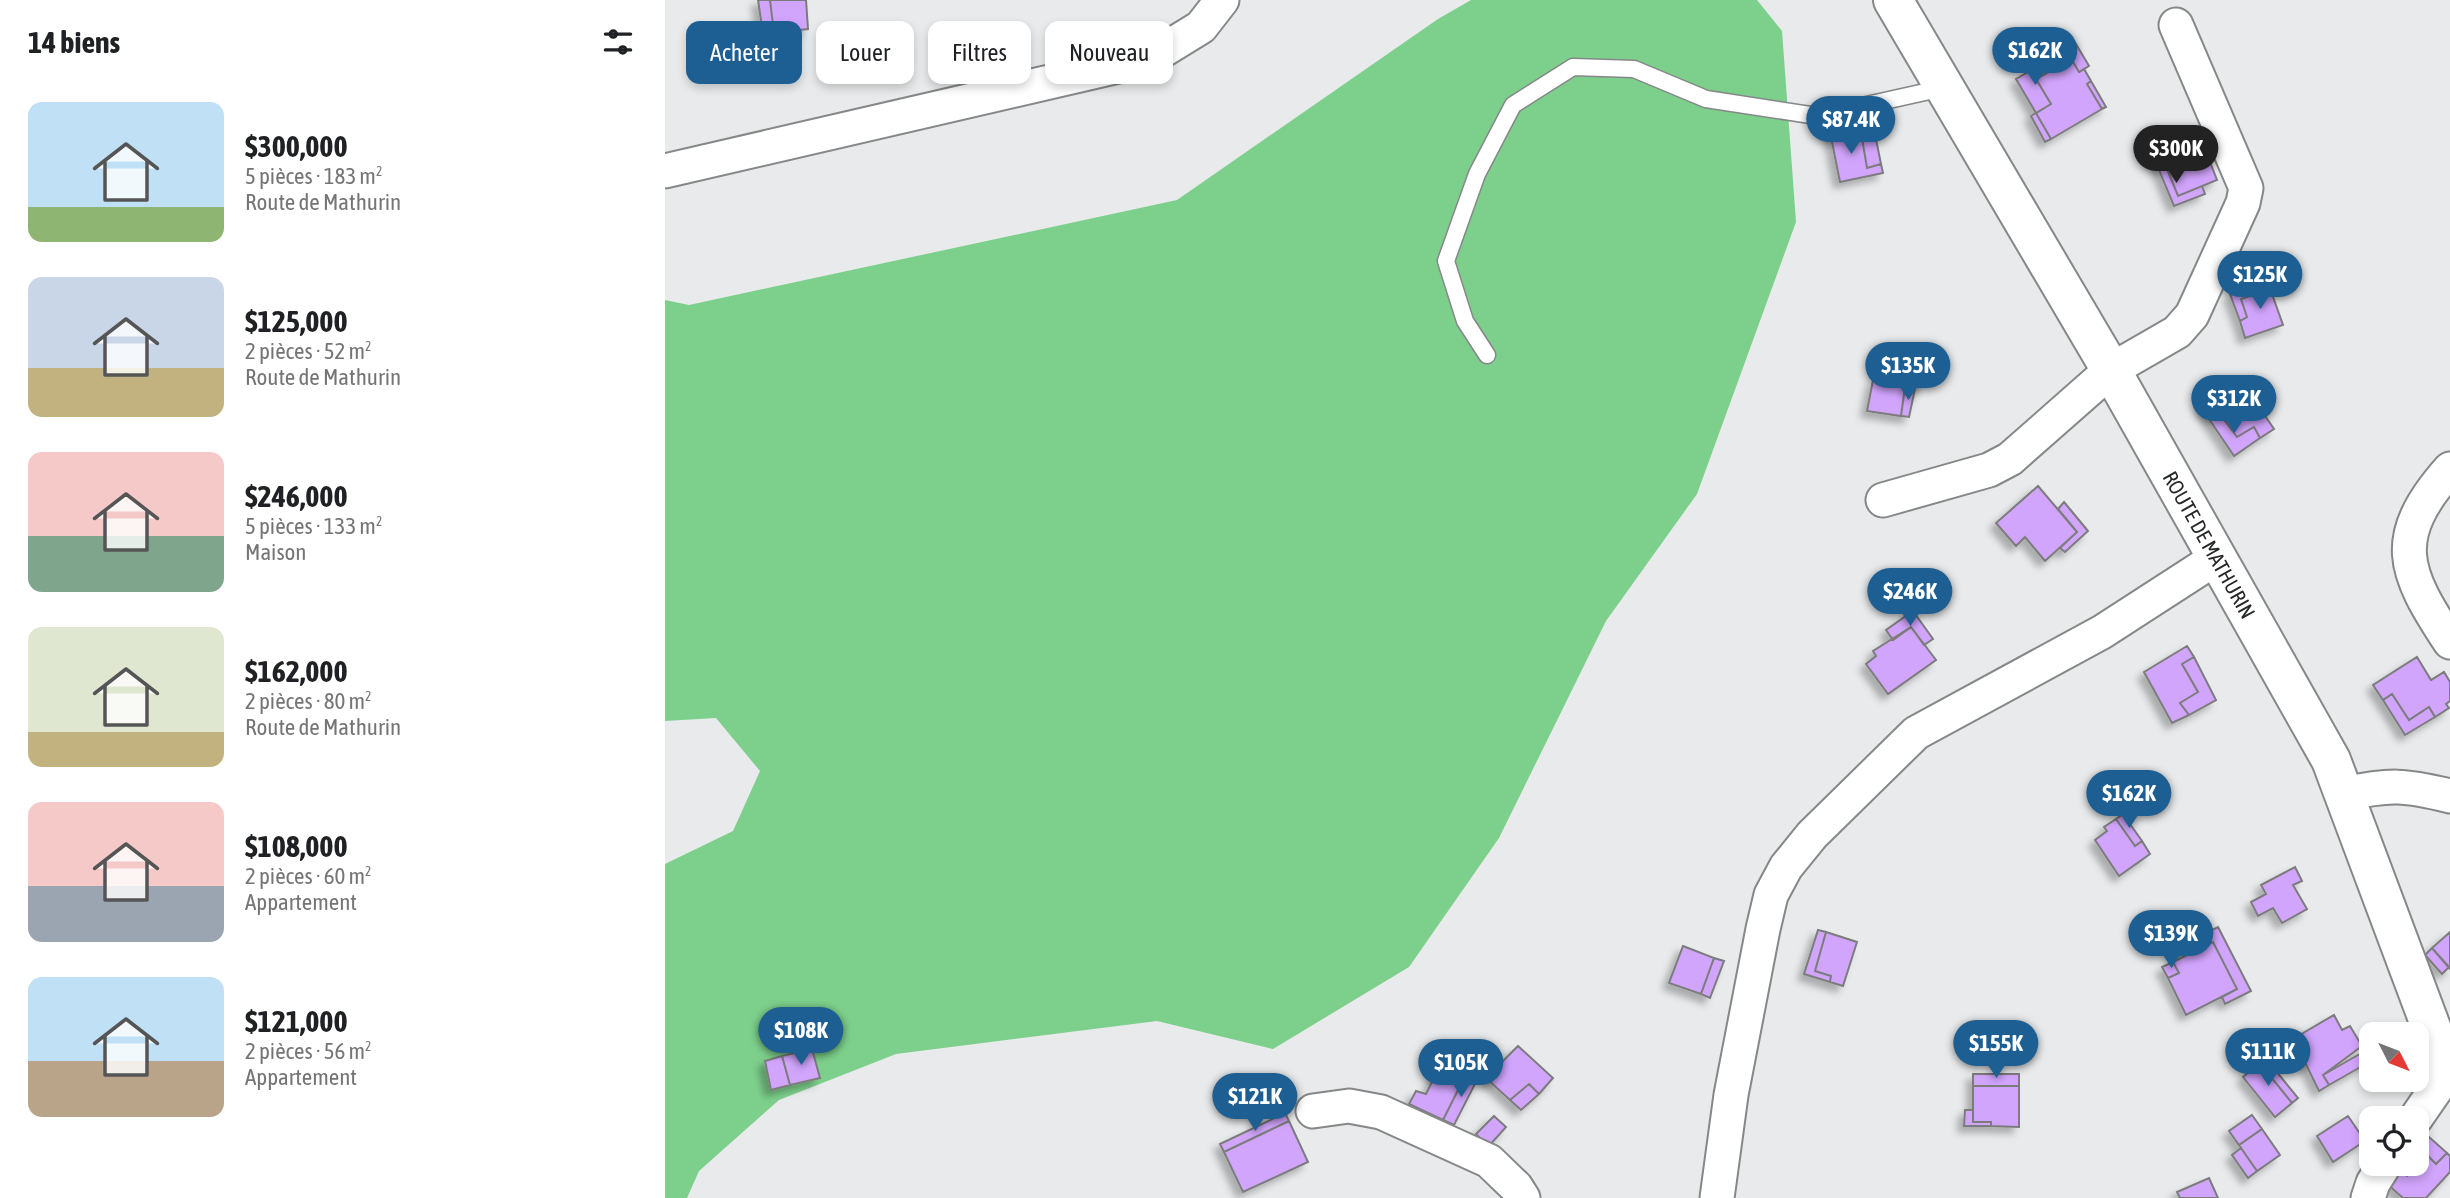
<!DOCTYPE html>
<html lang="fr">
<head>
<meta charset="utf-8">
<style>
	body { margin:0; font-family:"Asap Condensed",sans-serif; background:#f6f6f6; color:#202124; height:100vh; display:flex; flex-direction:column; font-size:26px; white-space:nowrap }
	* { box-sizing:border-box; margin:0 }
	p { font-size:23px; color:#757577 }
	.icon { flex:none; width:38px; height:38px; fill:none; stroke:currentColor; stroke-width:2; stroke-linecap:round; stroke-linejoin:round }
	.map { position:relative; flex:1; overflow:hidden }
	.drawer { display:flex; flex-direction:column; background:#fff; width:665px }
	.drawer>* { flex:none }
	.top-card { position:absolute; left:21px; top:21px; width:665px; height:63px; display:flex; gap:14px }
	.needle { width:46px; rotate:132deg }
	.tools { position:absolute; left:1694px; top:1022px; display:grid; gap:14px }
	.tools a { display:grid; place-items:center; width:70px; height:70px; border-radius:14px; background:#fff; box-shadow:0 4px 10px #0003; font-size:35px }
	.price { position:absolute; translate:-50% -60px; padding:0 16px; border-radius:24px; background:#1d5e93; color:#fff; font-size:23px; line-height:46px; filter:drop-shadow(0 2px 4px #0008) }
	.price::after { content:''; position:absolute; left:50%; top:42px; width:21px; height:16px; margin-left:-10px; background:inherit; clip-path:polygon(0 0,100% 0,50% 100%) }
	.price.current { background:#222; color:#fff }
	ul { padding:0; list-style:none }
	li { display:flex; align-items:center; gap:21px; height:175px; padding:0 28px }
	li span { display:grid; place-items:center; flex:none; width:196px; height:140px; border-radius:14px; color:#555 }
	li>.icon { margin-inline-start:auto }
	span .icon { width:84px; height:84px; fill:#fffc; stroke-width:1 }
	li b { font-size:30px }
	h2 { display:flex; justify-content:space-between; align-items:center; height:84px; padding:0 28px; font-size:30px }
	.chip { padding:0 24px; border-radius:14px; background:#fff; box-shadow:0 4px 10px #0003; font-size:24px; line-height:63px }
	.chip.current { background:#1d5e93; color:#fff }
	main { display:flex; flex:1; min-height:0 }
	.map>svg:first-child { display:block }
	.forest { fill:#7dd08b }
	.building { fill:#d1a5fc; stroke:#7c7b7d; stroke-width:2; filter:url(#shadow) }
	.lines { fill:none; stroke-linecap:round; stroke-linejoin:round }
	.lane-casing { stroke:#858788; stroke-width:19 }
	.street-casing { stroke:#858788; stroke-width:37 }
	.secondary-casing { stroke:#858788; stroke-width:42 }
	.lane { stroke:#fff; stroke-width:16 }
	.street { stroke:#fff; stroke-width:33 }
	.secondary { stroke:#fff; stroke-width:38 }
	.labels { text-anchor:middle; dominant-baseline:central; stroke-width:7; stroke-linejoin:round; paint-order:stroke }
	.street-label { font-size:21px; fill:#262728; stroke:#f6f7f9 }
</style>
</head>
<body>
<main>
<section class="drawer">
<h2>14 biens<svg class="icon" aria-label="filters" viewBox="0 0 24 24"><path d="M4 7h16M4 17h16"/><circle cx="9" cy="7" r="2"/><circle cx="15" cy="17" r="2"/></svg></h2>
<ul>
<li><span style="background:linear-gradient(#bfe0f5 75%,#8fb573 0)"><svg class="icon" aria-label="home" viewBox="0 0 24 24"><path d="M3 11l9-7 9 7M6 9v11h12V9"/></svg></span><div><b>$300,000</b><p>5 pièces · 183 m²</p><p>Route de Mathurin</p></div></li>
<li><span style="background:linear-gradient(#c9d6e8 65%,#c2b280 0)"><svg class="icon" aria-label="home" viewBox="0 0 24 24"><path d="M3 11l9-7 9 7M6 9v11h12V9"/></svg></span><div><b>$125,000</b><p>2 pièces · 52 m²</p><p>Route de Mathurin</p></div></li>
<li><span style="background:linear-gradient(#f6c9c9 60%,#7fa58c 0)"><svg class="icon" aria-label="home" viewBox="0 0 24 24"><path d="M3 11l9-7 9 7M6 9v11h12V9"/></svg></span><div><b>$246,000</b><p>5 pièces · 133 m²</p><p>Maison</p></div></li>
<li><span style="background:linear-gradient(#dfe7d0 75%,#c2b280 0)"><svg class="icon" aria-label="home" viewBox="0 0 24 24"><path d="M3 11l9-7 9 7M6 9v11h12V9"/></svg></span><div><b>$162,000</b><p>2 pièces · 80 m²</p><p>Route de Mathurin</p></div></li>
<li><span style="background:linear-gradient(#f6c9c9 60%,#9aa5b1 0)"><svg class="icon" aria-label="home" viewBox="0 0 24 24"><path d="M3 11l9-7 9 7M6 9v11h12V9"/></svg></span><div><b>$108,000</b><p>2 pièces · 60 m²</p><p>Appartement</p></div></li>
<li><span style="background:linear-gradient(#bfe0f5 60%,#b9a48a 0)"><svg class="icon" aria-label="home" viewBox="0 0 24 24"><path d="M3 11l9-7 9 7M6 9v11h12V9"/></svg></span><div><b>$121,000</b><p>2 pièces · 56 m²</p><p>Appartement</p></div></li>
</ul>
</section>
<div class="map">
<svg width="1785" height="1198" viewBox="0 0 1785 1198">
	<defs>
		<filter id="shadow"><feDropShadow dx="-6" dy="6" stdDeviation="3.5" flood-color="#0004"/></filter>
	</defs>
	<rect width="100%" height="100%" fill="#e8eaeb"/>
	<!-- forest -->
	<path class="forest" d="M806,0H1092L1117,31L1131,222L1032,494L941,621L834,838L744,967L608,1049L492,1021L231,1054L114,1100L34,1171L22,1198H0V864L68,831L95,771L51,718L0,721V300L24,305L512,200L773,19Z"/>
	<!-- building -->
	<path class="building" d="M93,0H105L109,33L98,34Z
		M105,0H141L143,29L109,33Z
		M1411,44L1424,66L1414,72L1401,50Z
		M1401,50L1414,72L1419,69L1426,81L1422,84L1437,109L1386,139L1371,113L1386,104L1371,79L1387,70L1382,61Z
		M1382,61L1387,70L1371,79L1386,104L1371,113L1351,79Z
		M1426,81L1441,107L1437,109L1422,84Z
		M1371,113L1386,139L1380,142L1366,116Z
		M1207,119L1216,164L1202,168L1197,138L1181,140L1179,124Z
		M1179,124L1181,140L1197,138L1202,168L1216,164L1218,173L1175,182L1164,127Z
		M1536,139L1552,180L1513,196L1496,154Z
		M1496,154L1513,196L1537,186L1540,194L1509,206L1489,158Z
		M1602,280L1618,325L1580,338L1575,321L1582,317L1576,299L1590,294L1588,286Z
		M1588,286L1590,294L1576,299L1582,317L1575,321L1565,294Z
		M1227,345L1256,351L1253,375L1222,368Z
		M1256,351L1266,352L1259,385L1221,379L1222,368L1253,375Z
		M1575,379L1609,429L1595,438L1589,427L1572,437L1554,413L1544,419L1537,406Z
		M1208,380L1240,387L1236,416L1202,411Z
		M1240,387L1250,389L1244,417L1236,416Z
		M1554,413L1572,437L1589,427L1595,438L1569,456L1544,419Z
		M1373,486L1412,532L1380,561L1360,537L1351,546L1331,523Z
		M1399,502L1423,531L1400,552L1395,548L1412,532L1393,509Z
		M1248,611L1268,639L1259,645L1246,627L1228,640L1221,630Z
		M1246,627L1271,660L1223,694L1201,664L1211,656L1208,651Z
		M1522,646L1529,657L1517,664L1533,692L1515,703L1524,715L1507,723L1479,672Z
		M1529,657L1551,700L1524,715L1515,703L1533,692L1517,664Z
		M1752,657L1766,680L1779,672L1785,682V701L1781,704L1784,708L1770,717L1764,707L1744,720L1727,694L1718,700L1708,685Z
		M1727,694L1744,720L1764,707L1770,717L1740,735L1718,700Z
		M1458,814L1477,841L1470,846L1451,819Z
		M1451,819L1470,846L1477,841L1485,854L1454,876L1430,840L1442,831L1439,827Z
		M1630,867L1637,881L1628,885L1642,909L1617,923L1608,908L1593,916L1586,902L1601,894L1596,885Z
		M1553,927L1586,991L1560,1004L1557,997L1572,989L1548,942L1520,956L1515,946Z
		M1153,930L1161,932L1150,971L1166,976L1165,982L1139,974Z
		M1161,932L1192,942L1178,986L1165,982L1166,976L1150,971Z
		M1785,932V969L1767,948Z
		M1548,942L1572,989L1521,1015L1503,978L1514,973L1508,962Z
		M1018,946L1049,958L1036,994L1004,983Z
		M1767,948L1784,967L1777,974L1760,955Z
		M1049,958L1059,961L1045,998L1036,994Z
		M1508,962L1514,973L1503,978L1497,967Z
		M1669,1015L1677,1030L1685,1026L1697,1046L1658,1075L1664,1085L1654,1091L1636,1054L1624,1060L1616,1046Z
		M853,1046L888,1078L874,1094L864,1084L845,1100L821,1078Z
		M147,1049L155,1078L125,1085L117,1056Z
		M1700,1051L1706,1061L1664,1085L1658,1075Z
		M117,1056L125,1085L106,1090L100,1061Z
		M1601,1058L1611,1071L1605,1076L1627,1103L1610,1117L1578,1077Z
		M777,1062L802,1072L778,1120L744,1104L751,1091L761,1094Z
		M1611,1071L1633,1098L1627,1103L1605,1076Z
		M802,1072L813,1078L789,1125L778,1120Z
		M1308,1074H1354V1086H1308Z
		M864,1084L874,1094L856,1110L845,1100Z
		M1308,1086H1354V1127L1326,1126V1122H1308Z
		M1300,1110H1308V1122H1326V1126H1299Z
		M620,1113L624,1121L559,1152L555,1144Z
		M1587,1115L1597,1129L1574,1145L1564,1131Z
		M829,1116L841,1127L823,1147L811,1134Z
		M1683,1116L1700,1141L1668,1162L1652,1136Z
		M624,1121L643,1162L578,1192L559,1152Z
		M1597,1129L1615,1155L1592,1171L1574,1145Z
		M1764,1137L1782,1153L1771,1164L1762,1155L1742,1176L1734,1170L1740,1164H1752V1150Z
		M1576,1148L1592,1171L1583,1178L1567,1155Z
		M1782,1153L1785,1156V1172L1761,1198H1738L1721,1183L1734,1170L1742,1176L1762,1155L1771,1164Z
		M1544,1178L1553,1198H1515L1512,1192Z"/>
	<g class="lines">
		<!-- lane casing -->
		<g class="lane-casing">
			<path id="lane" d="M822,355L800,321L781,261L812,174L848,105L908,67L969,69L1041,99L1152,116L1278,88"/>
		</g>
		<!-- street casing -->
		<g class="street-casing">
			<path id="street" d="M0,171L484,59L536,27L557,0
				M1785,469C1724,538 1738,571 1785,642
				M1218,500L1324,470L1345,459L1446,370L1512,332L1527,315L1578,203L1581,188L1511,25
				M1680,794C1725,784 1740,785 1785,796
				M648,1111L684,1106L716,1112L824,1161L851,1187L858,1198
				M1751,1118L1782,1073
				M1052,1198L1066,1095L1098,929L1106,895L1121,867L1147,835L1251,733L1437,632L1553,557
				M1703,1198L1708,1183L1720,1164"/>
		</g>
		<!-- secondary casing -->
		<g class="secondary-casing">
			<g id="secondary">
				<path id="s1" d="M1228,0L1446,370L1666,760L1785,1078"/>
			</g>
		</g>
		<!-- lane -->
		<use href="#lane" class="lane"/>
		<!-- street -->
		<use href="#street" class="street"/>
		<!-- secondary -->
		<use href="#secondary" class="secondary"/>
	</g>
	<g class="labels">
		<!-- street labels -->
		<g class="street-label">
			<text stroke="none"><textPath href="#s1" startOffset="630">ROUTE DE MATHURIN</textPath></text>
		</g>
	</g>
</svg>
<div class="tools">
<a><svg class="needle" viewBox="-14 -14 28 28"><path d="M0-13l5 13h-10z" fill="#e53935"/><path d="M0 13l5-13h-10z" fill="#757577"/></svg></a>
<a><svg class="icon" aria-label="locate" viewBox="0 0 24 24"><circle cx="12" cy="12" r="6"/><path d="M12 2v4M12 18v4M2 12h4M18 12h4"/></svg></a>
</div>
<b class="price" style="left:1370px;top:87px">$162K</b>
<b class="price" style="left:1186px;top:156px">$87.4K</b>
<b class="price current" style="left:1511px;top:185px">$300K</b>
<b class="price" style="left:1595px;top:311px">$125K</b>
<b class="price" style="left:1243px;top:402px">$135K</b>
<b class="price" style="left:1569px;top:435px">$312K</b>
<b class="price" style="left:1245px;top:628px">$246K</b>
<b class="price" style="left:1464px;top:830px">$162K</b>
<b class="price" style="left:1506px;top:970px">$139K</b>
<b class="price" style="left:136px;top:1067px">$108K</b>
<b class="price" style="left:1331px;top:1080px">$155K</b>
<b class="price" style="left:1603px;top:1088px">$111K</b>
<b class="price" style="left:796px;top:1099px">$105K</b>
<b class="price" style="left:590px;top:1133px">$121K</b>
<div class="top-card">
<a class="chip current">Acheter</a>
<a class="chip">Louer</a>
<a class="chip">Filtres</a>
<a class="chip">Nouveau</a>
</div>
</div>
</main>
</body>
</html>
